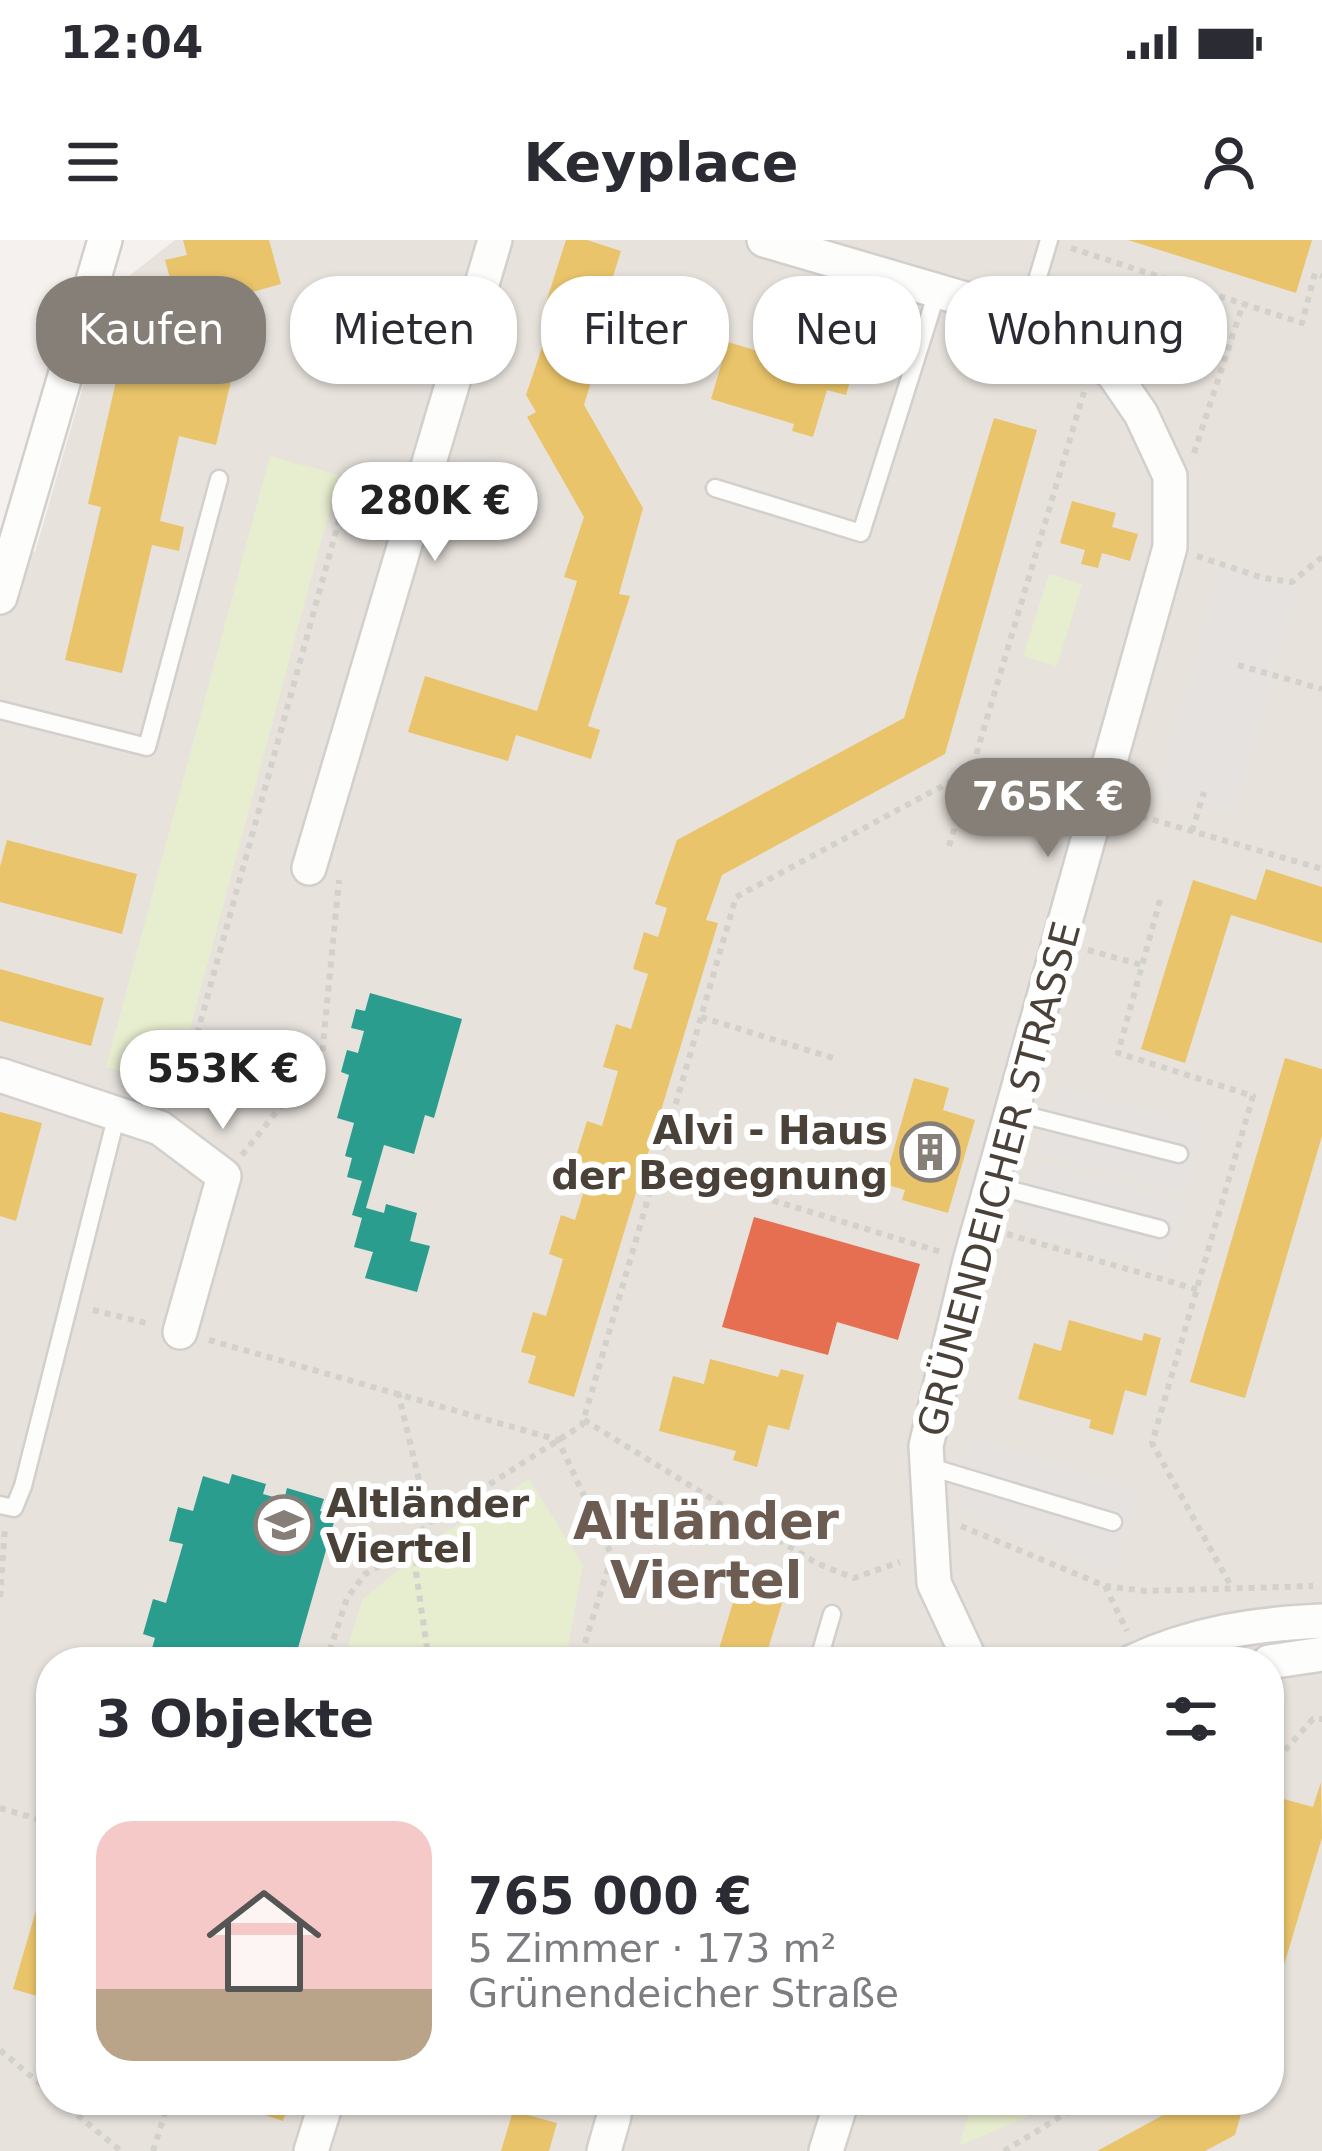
<!DOCTYPE html>
<html lang="de">
<head>
<meta charset="utf-8">
<style>
	body { margin:0; font-family:"DejaVu Sans",sans-serif; background:#f2f2f3; color:#2b2b33; height:100vh; display:flex; flex-direction:column; font-size:45px; white-space:nowrap }
	* { box-sizing:border-box; margin:0 }
	p { font-size:39px; color:#7c7c81 }
	.icon { flex:none; width:66px; height:66px; fill:none; stroke:currentColor; stroke-width:2; stroke-linecap:round; stroke-linejoin:round }
	.map { position:relative; flex:1; overflow:hidden }
	.side { position:absolute; left:36px; top:1407px; width:1248px; height:468px; display:flex; flex-direction:column; background:#fff; border-radius:48px; box-shadow:0 3px 9px #0004 }
	.side>* { flex:none }
	.top-card { position:absolute; left:36px; top:36px; width:1251px; height:108px; display:flex; gap:24px }
	.price { position:absolute; translate:-50% -102px; padding:0 27px; border-radius:42px; background:#fff; color:#222; font-size:39px; line-height:78px; filter:drop-shadow(0 3px 6px #0008) }
	.price::after { content:''; position:absolute; left:50%; top:72px; width:36px; height:27px; margin-left:-18px; background:inherit; clip-path:polygon(0 0,100% 0,50% 100%) }
	.price.on { background:#867f78; color:#fff }
	ul { padding:0; list-style:none }
	li { display:flex; align-items:center; gap:36px; height:300px; padding:0 60px }
	li+li { border-top:3px solid #e1e1e2 }
	li span { display:grid; place-items:center; flex:none; width:336px; height:240px; border-radius:36px; color:#555 }
	li>.icon { margin-inline-start:auto }
	span .icon { width:144px; height:144px; fill:#fffc; stroke-width:1 }
	li b { font-size:51px }
	h2 { display:flex; justify-content:space-between; align-items:center; height:144px; padding:0 60px; font-size:51px }
	.tag { padding:0 42px; border-radius:48px; background:#fff; box-shadow:0 3px 9px #0004; font-size:42px; line-height:108px }
	.tag.on { background:#867f78; color:#fff }
	.status { display:flex; justify-content:space-between; align-items:center; height:84px; padding:0 60px; background:#fff; direction:ltr }
	.status svg { height:33px; fill:currentColor }
	header { display:flex; justify-content:space-between; align-items:center; height:156px; padding:0 60px; background:#fff; font-size:54px; font-weight:700 }
	.map>svg:first-child { display:block }
	.residential { fill:#e7e2dc; fill-rule:evenodd }
	.green { fill:#e7edcf }
	.parking { fill:#e6e2df }
	.homes { fill:#e9c46a }
	.shops { fill:#e76f51 }
	.schools { fill:#2a9d8f }
	.lines { fill:none; stroke-linecap:round; stroke-linejoin:round }
	.lane-casing { stroke:#d2cfcc; stroke-width:21 }
	.street-casing { stroke:#d2cfcc; stroke-width:38 }
	.path { stroke:#d3d1cc; stroke-width:6; stroke-dasharray:6 6; stroke-linecap:butt }
	.lane { stroke:#fdfdfc; stroke-width:16 }
	.street { stroke:#fdfdfc; stroke-width:33 }
	.labels { text-anchor:middle; dominant-baseline:central; stroke-width:12; stroke-linejoin:round; paint-order:stroke }
	.poi-label { font-size:39px; font-weight:bold; fill:#4a4139; stroke:#fff; text-anchor:end }
	.street-label { font-size:39px; fill:#4a4139; stroke:#fff }
	.district-label { font-size:51px; font-weight:bold; fill:#6d5c51; stroke:#fff }
</style>
</head>
<body>
<div class="status"><b>12:04</b><svg viewBox="0 0 49 12"><path d="M0 12V9h3v3zM5 12V6h3v6zM10 12V3h3v9zM15 12V0h3v12zM26 1h20v11H26zM47 4h2v5h-2z"/></svg></div>
<header><svg class="icon" aria-label="menu" viewBox="0 0 24 24"><path d="M4 6h16M4 12h16M4 18h16"/></svg>Keyplace<svg class="icon" aria-label="person" viewBox="0 0 24 24"><circle cx="12" cy="8" r="4"/><path d="M4 21q1-7 8-7t8 7"/></svg></header>
<div class="map">
<svg width="1322" height="1911" viewBox="0 0 1322 1911">
	<rect width="100%" height="100%" fill="#f4f1ee"/>
	<!-- residential -->
	<path class="residential" d="M175,0H1322V1911H0V302L35,312L111,50ZM51,1422H1269V1860H51Z"/>
	<!-- green -->
	<path class="green" d="M270,216L339,235L175,845L106,827Z
		M1049,334L1082,344L1057,426L1023,416Z
		M529,1239L583,1325L567,1412L557,1422H343L362,1360L435,1299Z
		M973,1860H1033L1027,1877L959,1906Z"/>
	<!-- parking -->
	<path class="parking" d="M1220,328L1297,349L1234,574L1157,552Z
		M1057,847L1204,885L1186,953L1039,914Z
		M1038,923L1185,961L1167,1029L1020,990Z
		M966,1197L1139,1250L1113,1335L961,1271Z"/>
	<!-- homes -->
	<path class="homes" d="M183,0H269L281,44L179,72L165,20L187,15Z
		M566,0H587L621,11L596,91L606,93L584,165L643,268L619,354L630,356L588,486L600,490L591,519L516,495L508,521L408,492L425,436L537,471L577,341L564,337L584,277L527,177L536,172L526,155L552,78L542,75Z
		M1128,0H1312L1296,53Z
		M770,80L841,101L844,90L863,96L846,155L827,150L813,197L792,191L794,184L711,159L728,102L761,112Z
		M122,115L231,141L216,205L179,196L160,281L184,287L179,311L152,305L122,433L65,420L101,267L88,264Z
		M994,178L1037,190L945,514L722,635L706,680L718,683L574,1157L528,1143L536,1116L521,1112L533,1072L546,1076L554,1050L563,1019L549,1014L561,975L575,980L592,925L575,920L587,881L602,886L618,831L603,827L616,784L631,789L648,734L633,729L644,692L658,697L667,668L655,664L677,600L904,478Z
		M1072,261L1116,273L1112,287L1138,294L1130,321L1102,313L1098,328L1081,324L1085,310L1060,303Z
		M7,600L137,634L122,694L0,662V627Z
		M1266,629L1322,647V703L1231,675L1185,823L1141,809L1193,640L1256,660Z
		M0,729L104,758L91,806L0,781Z
		M1285,818L1322,829V896L1245,1158L1190,1142Z
		M914,838L949,848L943,870L975,880L948,973L902,960L905,950L884,944Z
		M0,872L42,883L16,981L0,976Z
		M1069,1080L1142,1101L1144,1093L1161,1098L1146,1156L1125,1150L1113,1195L1089,1188L1091,1180L1018,1159L1034,1103L1061,1111Z
		M710,1119L778,1137L781,1129L804,1135L789,1190L768,1185L757,1227L733,1220L736,1211L659,1191L673,1136L704,1144Z
		M738,1346L783,1360L764,1422H715Z
		M1321,1542L1322,1598L1269,1775V1612L1284,1559L1313,1567Z
		M47,1633L51,1634V1760L13,1749Z
		M239,1860H290L283,1881L237,1866Z
		M1191,1860H1245L1235,1895L1205,1911H1097Z
		M513,1871L557,1883L549,1911H501Z"/>
	<!-- shops -->
	<path class="shops" d="M754,977L920,1024L898,1100L837,1082L828,1115L722,1087Z"/>
	<!-- schools -->
	<path class="schools" d="M370,753L462,779L434,878L425,875L414,914L384,905L366,968L384,973L386,964L417,973L410,1001L430,1006L417,1052L365,1038L373,1012L354,1007L362,978L352,975L362,941L347,937L352,918L345,916L354,883L337,878L349,835L341,832L347,810L358,813L364,791L351,788L356,769L365,771Z
		M232,1234L266,1244L263,1254L284,1260L287,1248L324,1259L320,1271L336,1275L294,1422H148L155,1398L143,1394L153,1359L166,1363L183,1304L169,1301L178,1267L193,1271L203,1236L229,1244Z"/>
	<g class="lines">
		<!-- lane casing -->
		<g class="lane-casing">
			<path id="lane" d="M1026,77L1049,0
				M715,248L861,293L937,52
				M0,470L147,507L219,239
				M1013,872L1179,914
				M992,945L1160,989
				M927,1226L1113,1282
				M0,1265L14,1268L23,1246L117,874
				M818,1422L832,1374"/>
		</g>
		<!-- street casing -->
		<g class="street-casing">
			<path id="street" d="M764,0L1040,81L1113,133L1141,174L1170,236V307L970,1021L926,1206L934,1343L971,1422
				M0,357L105,0
				M309,628L495,0
				M0,835L160,888L224,936L180,1092
				M1132,1422C1194,1393 1255,1384 1322,1381
				M1269,1422L1322,1414
				M311,1911L327,1860
				M604,1911L614,1876
				M826,1911L842,1860"/>
		</g>
		<!-- path -->
		<path class="path" d="M1071,8L1302,83L1315,33L1322,36
			M1130,105L1157,36
			M1194,213L1243,64
			M1197,316L1263,338L1292,342L1322,317
			M1238,425L1322,449
			M1130,573L1322,629
			M1192,591L1204,552
			M949,606L1084,152
			M1160,660L1118,813L1253,856L1152,1203L1232,1348
			M1088,710L1142,725
			M701,777L833,818
			M178,863L351,237L389,249
			M242,915L322,815L339,640
			M658,925L941,1012
			M1007,994L1199,1050
			M93,1070L150,1084
			M209,1100L558,1200L612,1316L579,1422
			M398,1152L429,1282
			M584,1180L816,1323L854,1338L900,1322
			M961,1286L1105,1346L1146,1351L1313,1346
			M418,1296L416,1332L429,1422
			M1105,1346L1127,1391
			M0,1357L5,1288
			M326,1422L347,1358L365,1334L393,1319L429,1283L582,1185L736,657L974,529
			M1269,1528L1313,1479H1322
			M0,1568L51,1583
			M0,1810L51,1853
			M59,1860L121,1911
			M153,1911L169,1860
			M1004,1911L1088,1860"/>
		<!-- lane -->
		<use href="#lane" class="lane"/>
		<!-- street -->
		<use href="#street" class="street"/>
	</g>
	<!-- icons -->
	<defs>
		<g id="building-ring" transform="scale(3)"><circle r="9.5" fill="#fff" stroke="#867f78" stroke-width="1.5"/><path d="M-4-6H4V6H1V3H-1V6H-4ZM-2.5-4.3h1.7v1.8h-1.7ZM.8-4.3h1.7v1.8H.8ZM-2.5-1h1.7V.8h-1.7ZM.8-1h1.7V.8H.8Z" fill="#867f78"/></g>
		<g id="school-ring" transform="scale(3)"><circle r="9.5" fill="#fff" stroke="#867f78" stroke-width="1.5"/><path d="M0-5L7-2L0 1L-7-2ZM-4 1L0 2.5L4 1V4Q0 6-4 4Z" fill="#867f78"/></g>
	</defs>
	<g fill-rule="evenodd">
		<use href="#building-ring" x="930" y="912"/>
		<use href="#school-ring" x="284" y="1285"/>
	</g>
	<g class="labels">
		<!-- poi labels -->
		<g class="poi-label">
			<text x="888" y="890">Alvi - Haus<tspan x="888" dy="45">der Begegnung</tspan></text>
			<text x="326" y="1263" text-anchor="start">Altländer<tspan x="326" dy="45">Viertel</tspan></text>
		</g>
		<!-- street labels -->
		<g class="street-label">
			<text transform="translate(999 939) rotate(-75)">GRÜNENDEICHER STRASSE</text>
		</g>
		<!-- district labels -->
		<g class="district-label">
			<text x="706" y="1281">Altländer<tspan x="706" dy="59">Viertel</tspan></text>
		</g>
	</g>
</svg>
<b class="price" style="left:435px;top:324px">280K €</b>
<b class="price on" style="left:1048px;top:620px">765K €</b>
<b class="price" style="left:223px;top:892px">553K €</b>
<div class="top-card">
<a class="tag on">Kaufen</a>
<a class="tag">Mieten</a>
<a class="tag">Filter</a>
<a class="tag">Neu</a>
<a class="tag">Wohnung</a>
</div>
<section class="side">
<h2>3 Objekte<svg class="icon" aria-label="filters" viewBox="0 0 24 24"><path d="M4 7h16M4 17h16"/><circle cx="9" cy="7" r="2"/><circle cx="15" cy="17" r="2"/></svg></h2>
<ul>
<li><span style="background:linear-gradient(#f6c9c9 70%,#b9a48a 0)"><svg class="icon" aria-label="home" viewBox="0 0 24 24"><path d="M3 11l9-7 9 7M6 9v11h12V9"/></svg></span><div><b>765 000 €</b><p>5 Zimmer · 173 m²</p><p>Grünendeicher Straße</p></div></li>
</ul>
</section>
</div>
</body>
</html>
